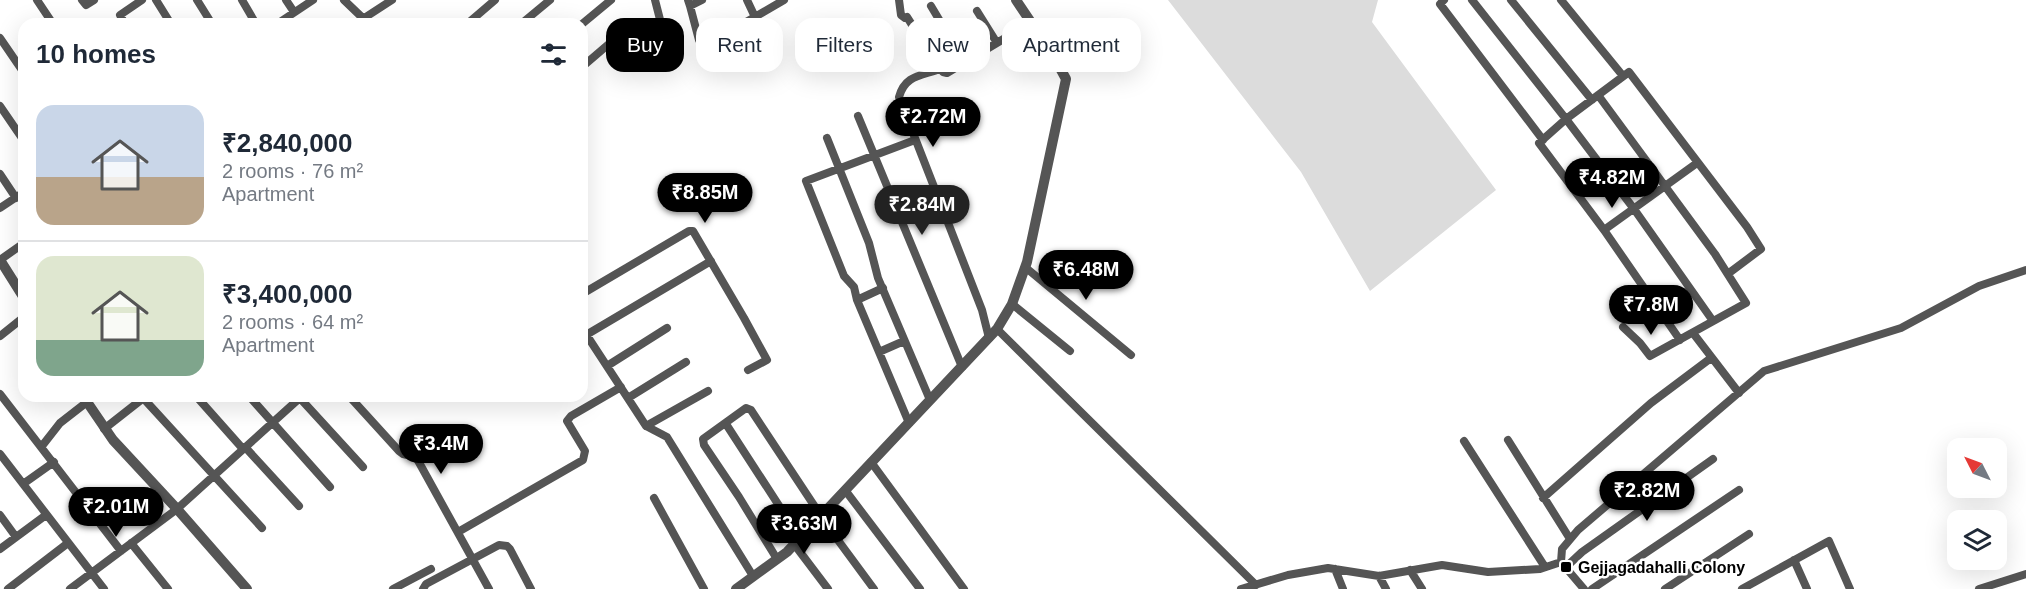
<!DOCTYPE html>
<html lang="en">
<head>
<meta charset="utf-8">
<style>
	body { margin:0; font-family:Arial,sans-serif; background:#f6f6f7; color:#1f2937; height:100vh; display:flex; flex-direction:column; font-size:22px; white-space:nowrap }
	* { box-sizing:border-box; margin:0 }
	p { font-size:20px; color:#747a83 }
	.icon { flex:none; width:33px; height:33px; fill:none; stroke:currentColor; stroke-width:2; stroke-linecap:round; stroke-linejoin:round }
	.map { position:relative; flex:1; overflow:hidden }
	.drawer { position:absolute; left:18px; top:18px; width:570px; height:384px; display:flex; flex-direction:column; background:#fff; border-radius:18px; box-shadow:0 6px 24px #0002 }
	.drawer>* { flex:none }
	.hud { position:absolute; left:606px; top:18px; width:570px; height:54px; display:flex; gap:12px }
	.needle { width:39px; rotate:312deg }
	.tools { position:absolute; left:1947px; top:438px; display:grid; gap:12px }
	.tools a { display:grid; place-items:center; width:60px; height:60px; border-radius:12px; background:#fff; box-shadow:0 6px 24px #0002; font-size:30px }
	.price { position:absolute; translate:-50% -51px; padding:0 14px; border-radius:21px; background:#000; color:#fff; font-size:20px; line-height:39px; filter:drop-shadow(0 2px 3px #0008) }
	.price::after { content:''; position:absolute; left:50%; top:36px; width:18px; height:14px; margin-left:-9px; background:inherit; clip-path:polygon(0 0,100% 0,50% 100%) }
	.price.active { background:#222; color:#fff }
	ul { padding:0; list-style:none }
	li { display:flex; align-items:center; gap:18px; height:150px; padding:0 18px }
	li+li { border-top:2px solid #e0e1e3 }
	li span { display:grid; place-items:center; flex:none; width:168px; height:120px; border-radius:18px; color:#555 }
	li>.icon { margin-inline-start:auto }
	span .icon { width:72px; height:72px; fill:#fffc; stroke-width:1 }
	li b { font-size:26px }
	h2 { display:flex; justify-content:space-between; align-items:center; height:72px; padding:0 18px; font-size:26px }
	.tag { padding:0 21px; border-radius:18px; background:#fff; box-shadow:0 6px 24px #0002; font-size:21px; line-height:54px }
	.tag.active { background:#000; color:#fff }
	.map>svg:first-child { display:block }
	.green { fill:#dcdcdc }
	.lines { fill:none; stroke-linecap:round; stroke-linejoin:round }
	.minor { stroke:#555; stroke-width:8 }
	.tertiary { stroke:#555; stroke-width:10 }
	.poi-dot { fill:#000; stroke:#fff; stroke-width:2 }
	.labels { text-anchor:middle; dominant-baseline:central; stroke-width:5; stroke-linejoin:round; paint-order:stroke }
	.poi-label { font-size:16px; font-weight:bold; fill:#000; stroke:#fff; text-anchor:start }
</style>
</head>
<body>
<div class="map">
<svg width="2026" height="589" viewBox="0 0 2026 589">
	<rect width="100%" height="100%" fill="#fff"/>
	<!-- green -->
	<path class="green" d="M1168,0H1378L1372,22L1496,190L1370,291L1301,172Z"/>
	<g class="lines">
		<!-- minor -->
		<path class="minor" d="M37,0L53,24
			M82,0L86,5L94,0
			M156,0L171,24
			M197,0L212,24
			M242,0L256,24
			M286,0L294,12
			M344,0L369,24
			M655,0L665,39
			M688,0L690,6L702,0
			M747,0L755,17L784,0
			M899,0L901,15L905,18L907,17L940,69
			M1444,0L1440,4L1543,140
			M1472,0L1566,119L1634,209L1713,321
			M1511,0L1592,100
			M1561,0L1623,76
			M690,6L699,40
			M931,6L965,63
			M977,11L997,43
			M125,24L120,15L142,0
			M277,24L313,0
			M355,24L392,0
			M467,24L495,0
			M521,24L550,0
			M582,24L611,0
			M739,26L755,17
			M0,38L24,73
			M582,67L624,31
			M1598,95L1715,254L1746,303L1650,356L1640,343L1623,327
			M0,106L24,141
			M858,116L962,367
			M827,138L869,243L878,278L930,400
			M0,174L16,198
			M0,208L24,192
			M1604,230L1697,163
			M0,260L24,243
			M1025,267L1131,355
			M582,294L689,231H693L744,318L767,360L748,370
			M857,300L883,288
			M1012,304L1070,351
			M582,328L646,426L667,437L753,576
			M997,329L1256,585
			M1693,333L1739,393
			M586,335L711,261
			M0,336L24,317
			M989,338L982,310L899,97C905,75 921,76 940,69L943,72L947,73L1030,23
			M1680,340L1604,230L1539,143L1566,119L1629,72L1747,227L1761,249L1729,273
			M879,352L904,341
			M607,366L667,328
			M0,394L121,551
			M196,396L243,449
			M249,396L330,487
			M298,396L363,467
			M349,396L399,451L403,454L416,457L489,589
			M628,398L686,362
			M144,399L262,528
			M909,423L857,300L854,287L844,276L806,181L915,140
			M726,424L800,538
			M646,426L708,391
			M104,429L146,396
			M1508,440L1570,539
			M1464,441L1545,567
			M42,446L60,423L87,402
			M245,447L299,506
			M0,454L104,589
			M871,462L964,589
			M23,484L54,462
			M845,490L920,589
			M654,498L704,589
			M1543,498L1651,403L1711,358
			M0,515L16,537
			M458,532L583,460L585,451L567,421L571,416L621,387
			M131,543L168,589
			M794,544L828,589
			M0,549L46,515
			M777,559L739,497L704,445L703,439L746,408L751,410L829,528L874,589
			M1794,560L1807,589
			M1566,567L1582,552L1713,459
			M1335,569L1343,589
			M1410,570L1422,589
			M1379,576L1386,589
			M8,589L68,543
			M70,589L177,509L302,396
			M393,589L431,569
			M423,589L426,584L499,545L507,546L510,549L531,589
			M1241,589L1288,575L1328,568L1379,576L1442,565L1488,572L1540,569L1561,562
			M1584,589L1561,562L1562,549L1578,530L1764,371L1901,328L1979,286L2026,270
			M1592,589L1739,490
			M1665,589L1749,534
			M1742,589L1829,541L1850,589
			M1979,589L2026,574"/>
		<!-- tertiary -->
		<path class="tertiary" d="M0,260L24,298
			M83,396L113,440L177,509L247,589
			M736,589L787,552L997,329L1012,304L1027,262L1066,79L1053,55L1016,0"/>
	</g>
	<!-- markers -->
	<rect class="poi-dot" x="1560" y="561" width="12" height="12" rx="3"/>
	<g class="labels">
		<!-- poi labels -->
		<g class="poi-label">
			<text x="1578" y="567">Gejjagadahalli Colony</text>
		</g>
	</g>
</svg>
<div class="tools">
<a><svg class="needle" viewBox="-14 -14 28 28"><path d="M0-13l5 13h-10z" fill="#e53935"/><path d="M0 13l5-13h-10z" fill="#747a83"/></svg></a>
<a><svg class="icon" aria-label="layers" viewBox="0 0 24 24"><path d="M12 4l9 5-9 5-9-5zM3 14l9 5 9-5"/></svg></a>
</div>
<b class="price" style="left:933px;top:148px">₹2.72M</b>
<b class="price" style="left:1612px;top:209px">₹4.82M</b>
<b class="price" style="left:705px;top:224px">₹8.85M</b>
<b class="price active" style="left:922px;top:236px">₹2.84M</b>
<b class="price" style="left:1086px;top:301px">₹6.48M</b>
<b class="price" style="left:1651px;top:336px">₹7.8M</b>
<b class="price" style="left:441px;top:475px">₹3.4M</b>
<b class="price" style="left:1647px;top:522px">₹2.82M</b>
<b class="price" style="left:116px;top:538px">₹2.01M</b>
<b class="price" style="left:804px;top:555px">₹3.63M</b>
<div class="hud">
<a class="tag active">Buy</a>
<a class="tag">Rent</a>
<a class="tag">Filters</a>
<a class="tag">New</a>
<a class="tag">Apartment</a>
</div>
<section class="drawer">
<h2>10 homes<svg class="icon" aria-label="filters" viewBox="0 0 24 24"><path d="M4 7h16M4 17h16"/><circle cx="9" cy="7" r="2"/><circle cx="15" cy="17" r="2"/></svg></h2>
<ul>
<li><span style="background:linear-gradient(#c9d6e8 60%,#b9a48a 0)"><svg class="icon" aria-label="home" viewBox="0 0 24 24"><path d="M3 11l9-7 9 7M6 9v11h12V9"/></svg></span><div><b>₹2,840,000</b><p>2 rooms · 76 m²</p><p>Apartment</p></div></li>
<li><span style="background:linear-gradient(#dfe7d0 70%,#7fa58c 0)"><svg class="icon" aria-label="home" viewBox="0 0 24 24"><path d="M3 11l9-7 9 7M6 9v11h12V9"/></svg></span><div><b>₹3,400,000</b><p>2 rooms · 64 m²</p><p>Apartment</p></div></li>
</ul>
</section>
</div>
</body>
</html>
